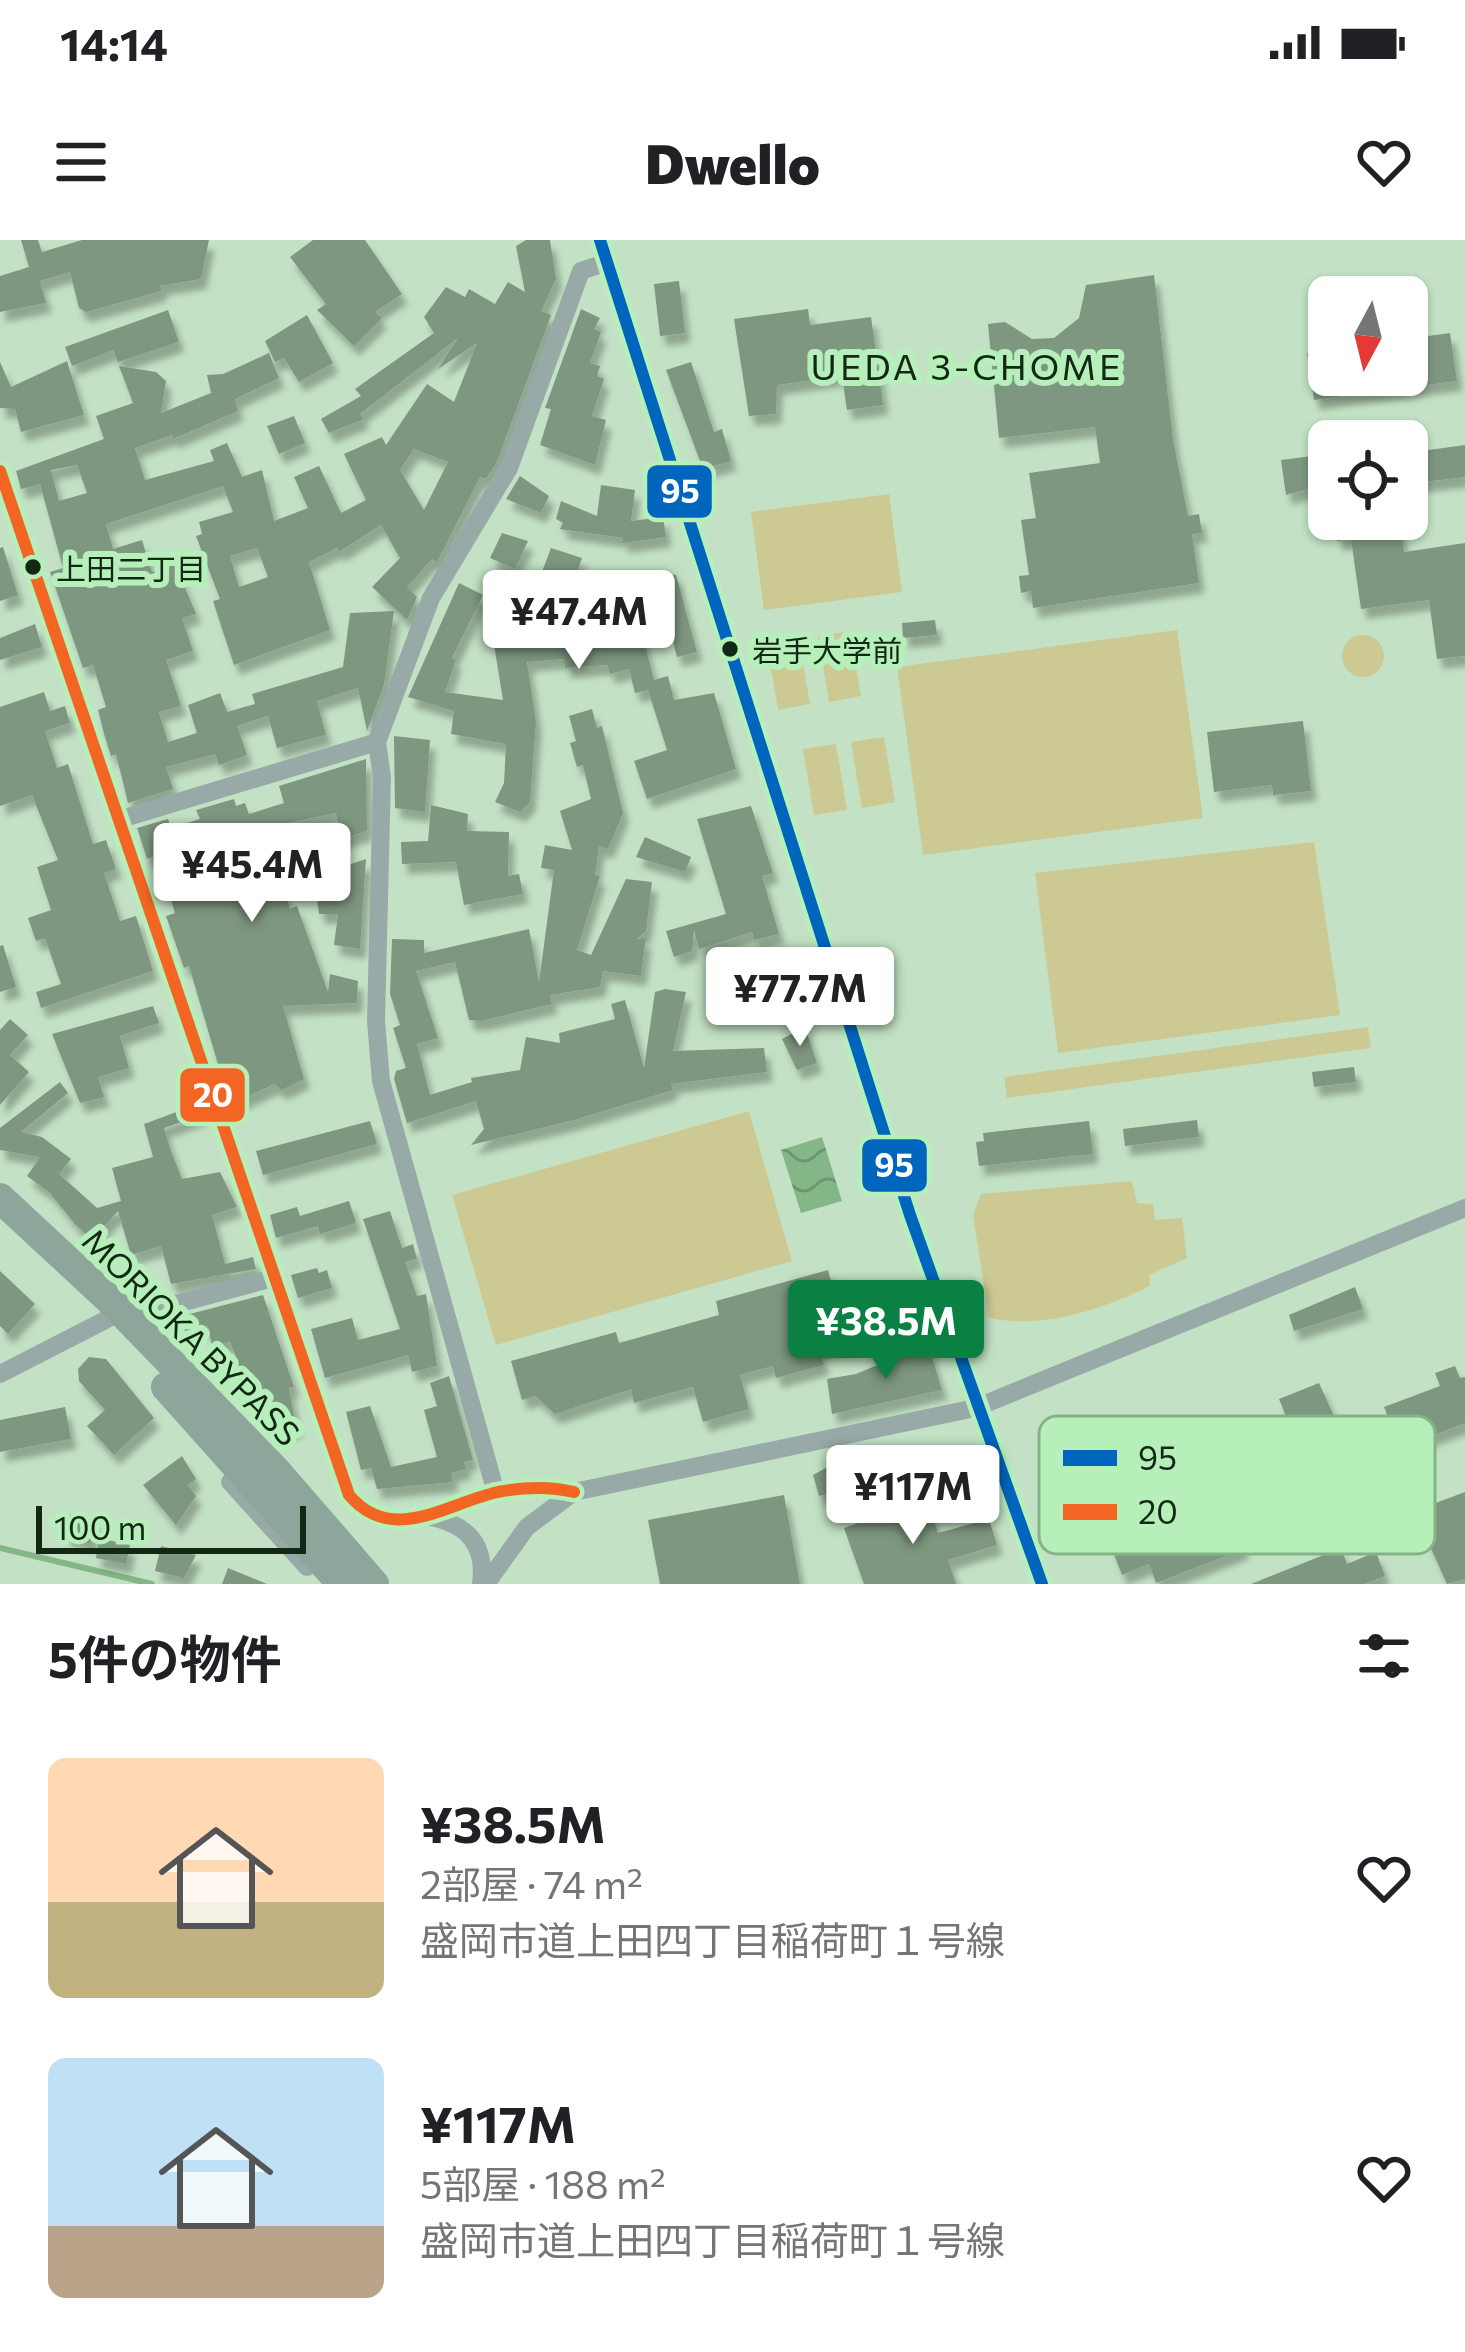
<!DOCTYPE html>
<html lang="ja">
<head>
<meta charset="utf-8">
<style>
	body { margin:0; font-family:Commissioner,"Noto Sans JP",sans-serif; background:#f2f2f2; color:#202124; height:100vh; display:flex; flex-direction:column; font-size:45px; white-space:nowrap }
	* { box-sizing:border-box; margin:0 }
	p { font-size:39px; color:#757577 }
	.icon { flex:none; width:66px; height:66px; fill:none; stroke:currentColor; stroke-width:2; stroke-linecap:round; stroke-linejoin:round }
	.map { position:relative; height:1344px; overflow:hidden }
	.drawer { display:flex; flex-direction:column; background:#fff; flex:1 }
	.drawer>* { flex:none }
	.needle { width:78px; rotate:187deg }
	.controls { position:absolute; left:1308px; top:36px; display:grid; gap:24px }
	.controls a { display:grid; place-items:center; width:120px; height:120px; border-radius:18px; background:#fff; box-shadow:0 3px 9px #0004; font-size:60px }
	.scale { position:absolute; left:36px; bottom:30px; width:270px; box-sizing:border-box; padding-left:12px; border:6px solid #122814; border-top:0; font-size:33px; line-height:42px; white-space:nowrap; color:#122814; -webkit-text-stroke:9px #b6efba; paint-order:stroke }
	.price { position:absolute; translate:-50% -102px; padding:0 27px; border-radius:12px; background:#fff; color:#222; font-size:39px; line-height:78px; filter:drop-shadow(0 3px 6px #0008) }
	.price::after { content:''; position:absolute; left:50%; top:72px; width:36px; height:27px; margin-left:-18px; background:inherit; clip-path:polygon(0 0,100% 0,50% 100%) }
	.price.on { background:#0b8043; color:#fff }
	ul { padding:0; list-style:none }
	li { display:flex; align-items:center; gap:36px; height:300px; padding:0 48px }
	li span { display:grid; place-items:center; flex:none; width:336px; height:240px; border-radius:18px; color:#555 }
	li>.icon { margin-inline-start:auto }
	span .icon { width:144px; height:144px; fill:#fffc; stroke-width:1 }
	li b { font-size:51px }
	h2 { display:flex; justify-content:space-between; align-items:center; height:144px; padding:0 48px; font-size:51px }
	.status { display:flex; justify-content:space-between; align-items:center; height:84px; padding:0 60px; background:#fff; direction:ltr }
	.status svg { height:33px; fill:currentColor }
	header { display:flex; justify-content:space-between; align-items:center; height:156px; padding:0 48px; background:#fff; font-size:54px; font-weight:800 }
	.map>svg:first-child { display:block }
	.green { fill:#cdc993 }
	.water { fill:url(#water-waves) }
	.lines { fill:none; stroke-linecap:round; stroke-linejoin:round }
	.stream { stroke:#83b787; stroke-width:6 }
	.building { fill:#7e9780; fill-rule:evenodd; filter:url(#shadow) }
	.minor { stroke:#98aaa7; stroke-width:18 }
	.highway { stroke:#8ca69c; stroke-width:30 }
	.bus-1-casing { stroke:#b6efba; stroke-width:21 }
	.bus-2-casing { stroke:#b6efba; stroke-width:21 }
	.bus-1 { stroke:#0065bd; stroke-width:12 }
	.bus-2 { stroke:#f26522; stroke-width:12 }
	.bus-dot { fill:#122814; stroke:#b6efba; stroke-width:4.5 }
	.labels { text-anchor:middle; dominant-baseline:central; stroke-width:12; stroke-linejoin:round; paint-order:stroke }
	.bus-label { font-size:30px; fill:#122814; stroke:#b6efba; text-anchor:start }
	.street-label { font-size:33px; fill:#122814; stroke:#b6efba }
	.neighbourhood-label { font-size:36px; letter-spacing:3px; fill:#122814; stroke:#b6efba }
	.key { fill:#b6efba; stroke:#85b388; stroke-width:3 }
	.key-label { font-size:33px; fill:#122814 }
	.line-badge { stroke:#b6efba; stroke-width:4.5 }
	.badge-label { font-size:33px; text-anchor:middle; font-weight:bold; fill:#fff }
</style>
</head>
<body>
<div class="status"><b>14:14</b><svg viewBox="0 0 49 12"><path d="M0 12V9h3v3zM5 12V6h3v6zM10 12V3h3v9zM15 12V0h3v12zM26 1h20v11H26zM47 4h2v5h-2z"/></svg></div>
<header><svg class="icon" aria-label="menu" viewBox="0 0 24 24"><path d="M4 6h16M4 12h16M4 18h16"/></svg>Dwello<svg class="icon" aria-label="heart" viewBox="0 0 24 24"><path d="M12 20l-8-8c-3-5 5-10 8-4 3-6 11-1 8 4z"/></svg></header>
<div class="map">
<svg width="1465" height="1344" viewBox="0 0 1465 1344">
	<defs>
		<pattern id="water-waves" width="16" height="10" patternUnits="userSpaceOnUse" patternTransform="scale(3)"><rect width="16" height="10" fill="#83b787"/><path d="M0 5q4-4 8 0t8 0" fill="none" stroke="#6a956d"/></pattern>
		<filter id="shadow"><feDropShadow dx="5.5" dy="10" stdDeviation="3" flood-color="#0004"/></filter>
	</defs>
	<rect width="100%" height="100%" fill="#c3e2c5"/>
	<!-- green -->
	<path class="green" d="M889,254L902,352L764,370L751,272Z
		M1177,390L1203,578L923,615L897,427Z
		M850,391L861,456L829,462L818,396Z
		M1342 416a21 21 0 1 1 42 0a21 21 0 1 1-42 0Z
		M799,399L810,464L778,470L767,404Z
		M884,497L895,562L862,568L851,502Z
		M836,504L847,570L814,575L803,509Z
		M1314,602L1340,775L1058,813L1035,633Z
		M1368,787L1371,808L1007,858L1004,837Z
		M749,871L792,1021L496,1105L452,955Z
		M1132,941L1137,963L1153,964L1155,980L1182,978L1187,1018L1149,1035L1150,1046C1100,1070 1045,1089 989,1078L973,975L981,954Z"/>
	<!-- water -->
	<path class="water" d="M822,897L842,961L801,973L781,910Z"/>
	<g class="lines">
		<!-- stream -->
		<path class="stream" d="M0,1308L152,1344"/>
	</g>
	<!-- building -->
	<path class="building" d="M21,0H38L42,12L82,0H209L201,39L160,46L162,51L86,72L79,68L70,32L40,41L46,63L0,72V36L29,27Z
		M313,0H365L402,54L375,72L382,78L354,106L317,70L326,64L290,17Z
		M526,0H550L556,39L541,71L551,75L497,222L486,239L480,237L437,322L432,319L407,347L417,357L407,380L372,347L400,318L381,285L339,312L337,308L309,322L330,390L234,425L213,361L220,359L196,296L202,294L199,282L233,272L223,246L106,284L113,309L142,300L152,332L175,324L196,374L182,378L193,411L166,420L181,466L159,472L168,502L197,493L188,465L220,453L227,472L255,464L252,454L343,427L350,373L394,371L384,445L367,491L358,448L317,461L326,495L277,508L268,476L237,486L247,515L219,525L215,514L166,527L173,549L128,563L116,514L111,516L104,494L98,470L106,467L93,425L83,428L50,332L63,328L40,244L21,249L16,231L104,199L96,176L133,163L119,126L156,132L166,141L161,173L211,153L207,135L223,134L269,113L279,138L235,159L238,171L173,199L172,195L135,208L145,240L214,221L210,210L227,203L242,237L262,230L274,281L308,268L294,237L319,226L341,273L366,260L344,214L382,197L386,205L427,144L454,162L477,103L438,129L458,98L360,174L364,179L329,193L321,179L361,156L355,149L434,93L424,77L446,47L465,57L469,49L495,64L508,42L525,52L516,6ZM414,209L448,222L424,270L400,230ZM77,225L87,253L59,261L51,230ZM257,308L268,337L239,347L230,316Z
		M1154,35L1173,200L1188,276L1199,274L1202,293L1192,294L1199,343L1033,368L1031,351L1021,353L1019,336L1029,335L1021,280L1036,278L1029,233L1100,223L1095,187L999,198L988,84L1005,82L1032,99L1054,98L1079,78L1086,45Z
		M679,41L685,93L660,96L654,44Z
		M581,69L600,78L594,89L601,92L590,123L600,126L597,136L604,139L592,176L606,180L595,225L540,205L551,169L545,168Z
		M808,69L810,85L871,77L883,165L847,170L842,136L777,145L776,174L749,176L734,79Z
		M168,70L179,102L118,122L113,110L72,126L65,107Z
		M307,75L333,123L299,142L284,118L275,122L265,101Z
		M1450,93L1457,141L1314,160L1307,113L1329,110V135H1407V99Z
		M67,121L84,175L21,192L15,169L0,168V122L11,147Z
		M691,122L714,192L722,189L731,221L703,229L666,130Z
		M294,176L305,203L279,214L267,186Z
		M1465,205V237L1407,244V213Z
		M1312,216L1313,227L1329,225V243L1286,255L1281,220Z
		M520,236L549,256L541,273L506,259Z
		M601,245L635,250L631,281L663,277L666,297L623,303V298L560,289L563,283L556,279L561,261L597,276Z
		M1334,279H1399L1404,312L1465,303V416L1437,419L1429,360L1361,369L1351,299L1337,301Z
		M502,293L528,301L515,329L490,318Z
		M3,307L18,355L0,361V308Z
		M551,308L582,318L574,341L602,336L620,346L657,333L676,335L697,412L677,417L668,382L641,390L654,440L668,436L674,460L714,453L736,529L647,559L634,521L667,510L648,450L635,453L629,429L610,434L607,425L565,428L564,419L527,422L536,482L530,562L520,572L495,562L504,543L506,504L451,494L454,471L408,457L459,343L483,355L452,418L456,420L445,452L503,460L487,361L524,379Z
		M935,380L937,395L903,398L902,383Z
		M35,384L42,407L0,420V398Z
		M44,452L50,471L65,466L70,483L45,491L57,528L68,524L93,604L106,600L116,629L104,633L120,681L136,676L153,731L41,768L36,752L61,744L45,698L36,701L28,678L51,670L37,627L58,620L32,555L0,566V467Z
		M592,469L597,488L602,486L623,573L608,609L599,606L595,635L600,636L577,710L591,715L626,639L652,642L646,691L636,700L646,697L641,736L603,731L600,747L550,755L552,764L481,781L469,780L455,722L416,731L438,798L417,804L430,855L472,842L471,838L520,830L526,797L560,803L559,793L615,779L611,764L625,760L644,828L655,752L665,749L686,752L673,811L764,808L767,832L671,844L673,850L574,880L471,905L484,889L476,861L407,883L394,839L396,831L406,828L393,788L400,785L390,754L392,699L424,700V713L529,689L539,742L554,630L541,628L545,605L572,610L560,571L591,559L583,525L577,527L570,503L576,501L569,476Z
		M1303,481L1311,551L1273,555L1272,545L1214,552L1207,492Z
		M394,496L430,500L425,572L395,568Z
		M366,519L367,591L341,599L336,573L273,586L282,617L239,631L247,657L283,646L290,669L297,666L328,752L330,734L358,741L357,763L283,766L304,839L282,850L274,844L230,865L189,726L184,728L166,676L175,673L158,615L147,619L137,588L168,579L171,588L200,579L196,570L234,559L236,566L245,563L249,574L284,563L279,546Z
		M431,565L468,574L467,591L509,592L508,636L519,634L523,654L464,665L456,622L402,624L401,602L428,601Z
		M751,566L773,633L762,636L779,694L754,700L752,692L699,709L694,691L692,711L674,717L666,691L726,674L697,579Z
		M645,597L691,617L685,632L636,617Z
		M366,619L360,709L334,705L338,674H319L314,636Z
		M3,705L16,747L0,752V706Z
		M796,709L803,712L808,734L784,740L778,713Z
		M754,736L757,758L716,769L710,748Z
		M153,766L159,783L120,796L129,828L98,837L104,857L80,863L52,794Z
		M10,779L28,795L10,815L29,832L0,865V790Z
		M805,787L817,823L797,830L782,799Z
		M1354,827L1356,842L1314,847L1312,832Z
		M60,842L68,853L21,892L42,897L71,919L59,934L97,968L121,961L112,928L153,917L144,884L198,864L202,875L164,888L171,911L182,939L220,932L237,967L212,975L225,1024L253,1017L256,1029L171,1044L161,1006L131,1015L118,971L92,1000L75,984L49,952L27,936L40,917L0,910V888Z
		M1197,880L1199,897L1125,906L1123,889Z
		M370,881L377,904L263,935L256,911Z
		M1089,881L1093,914L979,926L976,902L984,901L983,893Z
		M349,961L356,983L320,994L318,986L276,998L270,975L297,967L300,976Z
		M390,971L402,1008L413,1004L417,1019L405,1022L417,1056L426,1054L437,1126L412,1132L408,1115L325,1138L311,1089L352,1078L358,1100L400,1089L363,979Z
		M317,1028L319,1033L327,1030L332,1048L298,1058L291,1035Z
		M828,1030L848,1102L819,1110L824,1125L776,1138L773,1126L740,1135L749,1169L703,1182L693,1147L634,1163L631,1149L555,1174L535,1156L522,1160L511,1121L616,1092L619,1103L719,1075L716,1061Z
		M0,1031L35,1064L8,1094L0,1086Z
		M1355,1047L1363,1069L1294,1091L1289,1075Z
		M912,1054L918,1077L890,1084L885,1067Z
		M263,1055L294,1147L289,1148L296,1188L280,1191L279,1182L265,1178L261,1157L252,1159L230,1102L212,1106L208,1086L185,1091L182,1076Z
		M928,1104L942,1150L832,1174L827,1139L856,1134Z
		M89,1117L106,1119L154,1178L114,1215L87,1186L105,1170L79,1141L78,1129Z
		M1455,1126L1460,1138L1465,1137V1183L1400,1208L1384,1167L1440,1146L1435,1133Z
		M449,1136L473,1220L464,1222L466,1229L451,1233L453,1242L377,1249L371,1228L361,1230L346,1172L370,1166L391,1227L437,1217L424,1170L437,1166L430,1143Z
		M1319,1143L1361,1236L1292,1268L1269,1212L1296,1201L1279,1159Z
		M65,1167L71,1199L0,1212V1180Z
		M182,1216L196,1239L188,1245L196,1256L176,1285L143,1245Z
		M833,1224L841,1250L819,1256L813,1235Z
		M1215,1236L1244,1309L1156,1343L1149,1324L1122,1335L1106,1294L1083,1302L1078,1289Z
		M1465,1252V1339L1447,1344L1414,1271Z
		M784,1255L800,1344H660L648,1280Z
		M926,1259L938,1293L989,1279L997,1305L948,1320L956,1344H864L844,1288Z
		M70,1274L97,1282L90,1304L63,1295Z
		M99,1298L130,1305L126,1324L96,1318Z
		M161,1306L196,1315L184,1338L155,1331Z
		M1341,1308L1347,1324L1376,1312L1385,1336L1365,1344H1251Z
		M228,1328L267,1344H222Z"/>
	<g class="lines">
		<!-- minor -->
		<path class="minor" d="M600,0L910,975L1042,1344
			M0,231L349,1255C392,1306 447,1263 498,1252C524,1247 549,1246 574,1252
			M118,580L377,502
			M137,1088L150,1071L273,1038
			M0,1134L121,1072
			M243,1228L230,1242L307,1327
			M496,1253L381,841L376,781L382,537L377,502L431,358L509,228L581,31L608,22
			M431,1277C469,1285 486,1306 481,1344
			M486,1344L527,1287L574,1252L975,1168L1465,968"/>
		<!-- highway -->
		<path class="highway" d="M0,958L111,1061L277,1232L374,1344
			M166,1147L342,1344"/>
		<!-- bus-1 casing -->
		<g class="bus-1-casing">
			<path id="bus-1" d="M600,0L910,975L1042,1344"/>
		</g>
		<!-- bus-2 casing -->
		<g class="bus-2-casing">
			<path id="bus-2" d="M0,231L349,1255C392,1306 447,1263 498,1252C524,1247 549,1246 574,1252"/>
		</g>
		<!-- bus-1 -->
		<use href="#bus-1" class="bus-1"/>
		<!-- bus-2 -->
		<use href="#bus-2" class="bus-2"/>
	</g>
	<!-- markers -->
	<g class="bus-dot">
		<circle cx="33" cy="327" r="10"/>
		<circle cx="730" cy="409" r="10"/>
	</g>
	<g class="labels">
		<!-- bus labels -->
		<g class="bus-label">
			<text x="56" y="327">上田二丁目</text>
			<text x="752" y="409">岩手大学前</text>
		</g>
		<!-- street labels -->
		<g class="street-label">
			<text transform="translate(192 1096) rotate(45)">MORIOKA BYPASS</text>
		</g>
		<!-- neighbourhood labels -->
		<g class="neighbourhood-label">
			<text x="967" y="125">UEDA 3-CHOME</text>
		</g>
	</g>
	<!-- legend -->
	<rect x="1039" y="1176" width="396" height="138" rx="18" class="key"/>
	<rect x="1063" y="1210" width="54" height="16" fill="#0065bd"/>
	<rect x="1063" y="1264" width="54" height="16" fill="#f26522"/>
	<g class="key-label">
		<text x="1138" y="1230">95</text>
		<text x="1138" y="1284">20</text>
	</g>
	<g class="line-badge">
		<rect x="645" y="223" width="69" height="57" rx="12" fill="#0065bd"/>
		<rect x="178" y="826" width="69" height="58" rx="12" fill="#f26522"/>
		<rect x="860" y="897" width="69" height="57" rx="12" fill="#0065bd"/>
	</g>
	<g class="badge-label">
		<text x="680" y="263">95</text>
		<text x="213" y="867">20</text>
		<text x="894" y="937">95</text>
	</g>
</svg>
<div class="controls">
<a><svg class="needle" viewBox="-14 -14 28 28"><path d="M0-13l5 13h-10z" fill="#e53935"/><path d="M0 13l5-13h-10z" fill="#757577"/></svg></a>
<a><svg class="icon" aria-label="locate" viewBox="0 0 24 24"><circle cx="12" cy="12" r="6"/><path d="M12 2v4M12 18v4M2 12h4M18 12h4"/></svg></a>
</div>
<div class="scale">100 m</div>
<b class="price" style="left:579px;top:432px">¥47.4M</b>
<b class="price" style="left:252px;top:685px">¥45.4M</b>
<b class="price" style="left:800px;top:809px">¥77.7M</b>
<b class="price on" style="left:886px;top:1142px">¥38.5M</b>
<b class="price" style="left:913px;top:1307px">¥117M</b>
</div>
<section class="drawer">
<h2>5件の物件<svg class="icon" aria-label="filters" viewBox="0 0 24 24"><path d="M4 7h16M4 17h16"/><circle cx="9" cy="7" r="2"/><circle cx="15" cy="17" r="2"/></svg></h2>
<ul>
<li><span style="background:linear-gradient(#ffd9b3 60%,#c2b280 0)"><svg class="icon" aria-label="home" viewBox="0 0 24 24"><path d="M3 11l9-7 9 7M6 9v11h12V9"/></svg></span><div><b>¥38.5M</b><p>2部屋 · 74 m²</p><p>盛岡市道上田四丁目稲荷町１号線</p></div><svg class="icon" aria-label="heart" viewBox="0 0 24 24"><path d="M12 20l-8-8c-3-5 5-10 8-4 3-6 11-1 8 4z"/></svg></li>
<li><span style="background:linear-gradient(#bfe0f5 70%,#b9a48a 0)"><svg class="icon" aria-label="home" viewBox="0 0 24 24"><path d="M3 11l9-7 9 7M6 9v11h12V9"/></svg></span><div><b>¥117M</b><p>5部屋 · 188 m²</p><p>盛岡市道上田四丁目稲荷町１号線</p></div><svg class="icon" aria-label="heart" viewBox="0 0 24 24"><path d="M12 20l-8-8c-3-5 5-10 8-4 3-6 11-1 8 4z"/></svg></li>
</ul>
</section>
</body>
</html>
